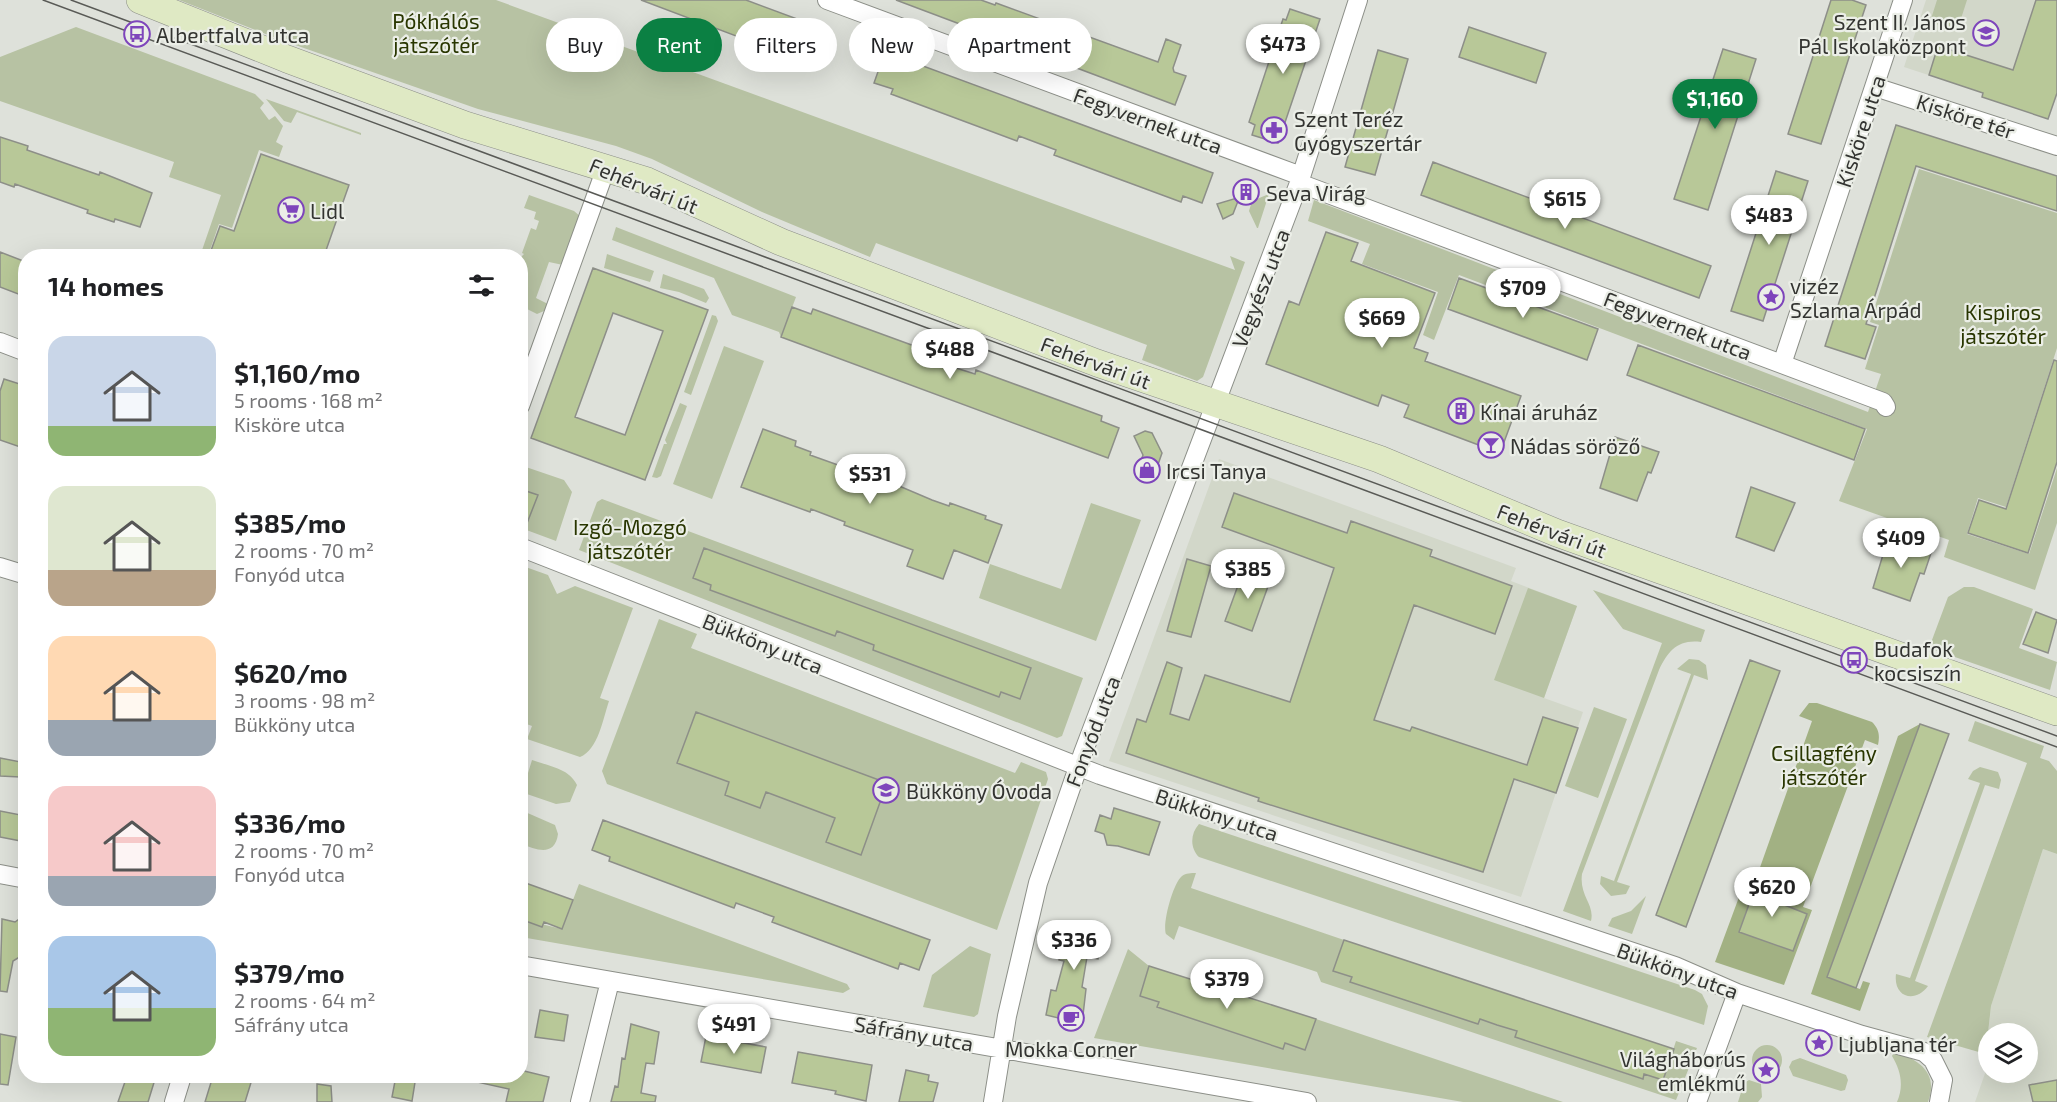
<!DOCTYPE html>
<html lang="en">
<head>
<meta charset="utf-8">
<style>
	body { margin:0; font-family:"Exo 2",sans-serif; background:#f2f2f2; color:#202124; height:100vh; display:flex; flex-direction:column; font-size:22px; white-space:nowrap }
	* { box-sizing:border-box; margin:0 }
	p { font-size:20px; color:#757577 }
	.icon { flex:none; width:33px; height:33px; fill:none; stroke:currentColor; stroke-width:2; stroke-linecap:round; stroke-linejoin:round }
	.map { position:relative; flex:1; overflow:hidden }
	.panel { position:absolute; left:18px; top:249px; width:510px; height:834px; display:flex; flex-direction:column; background:#fff; border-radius:24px; box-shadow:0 6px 24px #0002 }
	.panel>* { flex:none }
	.top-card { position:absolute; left:546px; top:18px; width:570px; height:54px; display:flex; gap:12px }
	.fabs { position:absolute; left:1978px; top:1023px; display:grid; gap:12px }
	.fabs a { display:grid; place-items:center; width:60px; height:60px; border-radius:50%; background:#fff; box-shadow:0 6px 24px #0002; font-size:30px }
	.price { position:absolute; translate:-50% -51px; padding:0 14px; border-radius:21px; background:#fff; color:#222; font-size:20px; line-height:39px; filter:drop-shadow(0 2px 3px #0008) }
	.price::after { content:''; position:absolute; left:50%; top:36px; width:18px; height:14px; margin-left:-9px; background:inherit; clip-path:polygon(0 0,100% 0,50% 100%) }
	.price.active { background:#0b8043; color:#fff }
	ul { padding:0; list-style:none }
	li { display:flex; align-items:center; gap:18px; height:150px; padding:0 30px }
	li span { display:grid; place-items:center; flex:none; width:168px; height:120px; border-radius:18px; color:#555 }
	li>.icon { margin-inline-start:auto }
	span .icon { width:72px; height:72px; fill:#fffc; stroke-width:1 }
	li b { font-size:26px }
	h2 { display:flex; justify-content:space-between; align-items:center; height:72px; padding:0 30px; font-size:26px }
	.chip { padding:0 21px; border-radius:27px; background:#fff; box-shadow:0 6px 24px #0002; font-size:21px; line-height:54px }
	.chip.active { background:#0b8043; color:#fff }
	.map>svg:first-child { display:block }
	.built { fill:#d2d7c9 }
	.green { fill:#b7c2a3 }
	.forest { fill:#a2b183 }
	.building { fill:#b8c898; stroke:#8d8f88; stroke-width:1.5; fill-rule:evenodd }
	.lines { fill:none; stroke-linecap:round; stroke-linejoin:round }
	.street-casing { stroke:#8c8f88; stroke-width:20 }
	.secondary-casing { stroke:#8c8f88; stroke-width:28 }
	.street { stroke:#fff; stroke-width:18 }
	.secondary { stroke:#dfe9c4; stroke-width:27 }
	.tram { stroke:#595a56; stroke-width:1.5 }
	.labels { text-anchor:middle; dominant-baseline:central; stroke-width:4.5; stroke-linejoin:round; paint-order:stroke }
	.park-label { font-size:21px; fill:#293600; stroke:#ebeee7 }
	.poi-label { font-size:21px; fill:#333431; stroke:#ebeee7; text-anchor:start }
	.street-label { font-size:21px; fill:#333431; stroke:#ebeee7 }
</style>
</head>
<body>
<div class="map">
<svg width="2057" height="1102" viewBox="0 0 2057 1102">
	<rect width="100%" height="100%" fill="#dee1da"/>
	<!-- built -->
	<path class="built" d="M1926,0H2057V95L2048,119L1982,97L1983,93L1904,67Z
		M1219,459L1516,568L1511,581L1577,606L1544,698L1583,712L1521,897L1109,761Z
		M2043,849L2057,854V1102H1975L1989,1062V1072H2028V1034H1988L1991,1006Z"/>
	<!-- green -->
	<path class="green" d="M179,0H496L1235,270L1230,256L1245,262L1203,377L1197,381L1142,360L1147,345L876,243L870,257L762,212L652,159L616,146L478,109L281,40Z
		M1937,0H1967L1957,31L1930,22Z
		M76,27L255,94L264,103L260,108L269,120L275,116L283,126L276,142L283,146L279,157L259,150L232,228L219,224L208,256H200L221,195L169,177L174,162L0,101V57Z
		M266,99L361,133V135L297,112L291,123L284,121Z
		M1919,169L2057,213V348L2006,507L1978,498L1967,534L2029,554L2057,468V523L2035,590L1944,557L1949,540L1839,501L1867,429L1459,275L1434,340L1423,335L1438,292L1362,264L1370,244L1308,221L1314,200L1868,412L1881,374L1865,369L1879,325L1870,322Z
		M1269,194L1258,228H1257L1249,211L1252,201Z
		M529,195L574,211L581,217L563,265L549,262L536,298L548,304L544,311L537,314L521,306V257L524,254L522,253L531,228L536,230L539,221L534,219L536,212L524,208Z
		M616,227L796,297L781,337L779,332L732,315L714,278L612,240Z
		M607,254L654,271L650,282L604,268Z
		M663,274L704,289L709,298L706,303L679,292L660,288Z
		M712,315L716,316L718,321L691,395L684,392Z
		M724,346L764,361L712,499L673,484Z
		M680,403L687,406L661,476L657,478L652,477L664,444H667L665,440Z
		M520,465L564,480L572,492L556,541L521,528Z
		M602,499L1083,678L1062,736L1057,738L579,550L597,502Z
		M1091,503L1141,520L1096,641L979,598L990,564L1061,589Z
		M520,565L548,575L557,594L575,586L633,608L601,695L600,698L609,701C603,719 598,750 580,757L527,739L532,726L521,722Z
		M1964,587H1974L2033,609L2019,648L2057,662L2050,690L1929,648L1948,597Z
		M1528,588L1577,606L1544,698L1494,680Z
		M1593,590L1705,630L1701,642C1678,639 1668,651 1659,670L1582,874C1579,896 1595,904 1591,921L1563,911L1662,643L1623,629Z
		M659,619L697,634L691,648L1015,773L1021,762L1046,772L1048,779L997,930L607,784L602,771Z
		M1689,659L1699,660L1706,665L1708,680L1694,675L1617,882L1630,886L1626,894L1611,896L1600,884L1601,876L1614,881L1691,674L1677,669Z
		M1594,707L1627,719L1598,798L1565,786Z
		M1975,721L2044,746L2040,758L2049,761L2057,771V854L2043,849L1991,1006L1988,1033L1989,1055L1927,1037L2027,763L1968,741Z
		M532,760C548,766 569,768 577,785L570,802L556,804L521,792L526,778L521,775V770L528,773Z
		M1980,767L1998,772L2001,780L1999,789L1985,785L1915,981L1928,986C1915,1004 1893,997 1896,974L1910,978L1980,783L1968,779L1973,771Z
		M523,811L555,825L558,834C555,857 537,850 521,844V819Z
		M1199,824L1695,990L1702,994L1708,1006L1704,1025L1199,857C1190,848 1190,834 1199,824Z
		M1196,873L1191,888L1344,940L1334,970L1352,977L1351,982L1478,1024L1480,1019L1517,1031L1515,1037L1642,1079L1644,1074L1663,1080L1676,1041L1697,1048L1676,1100L1321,982L1317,972L1179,926L1174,940L1166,934C1162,924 1173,883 1182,876C1186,873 1191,873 1196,873Z
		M579,884L847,984L850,989L843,993L521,937L520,919L562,929Z
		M1646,896L1632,934L1608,926L1612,918L1631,911Z
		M970,946L991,954L978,1014L974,1017L923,1007L932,975Z
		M1128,949L1149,966L1140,996L1159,1002L1158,1007L1283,1049L1285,1043L1305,1050L1316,1019L1563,1102H1463L1094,1038Z
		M1752 1060a15 15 0 1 1 30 0a15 15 0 1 1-30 0Z
		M1894,1052C1919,1059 1939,1073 1928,1102H1897C1904,1086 1901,1071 1892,1056Z
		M1800,1058L1846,1075L1848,1080L1845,1090L1841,1091L1793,1076L1789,1067L1792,1061Z
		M1749,1080L1761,1084L1762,1097L1758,1102H1738L1744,1083Z"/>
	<!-- forest -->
	<path class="forest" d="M1809,703H1817L1872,722C1879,729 1880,735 1878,745L1865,740L1803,907L1812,910L1784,985L1715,962L1749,870L1758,873L1812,721L1799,716Z
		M1920,724L1827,977L1860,989L1863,981L1870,983L1860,1011L1811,994L1898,736Z"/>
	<!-- building -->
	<path class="building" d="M641,0H746L824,29L813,59L794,52L792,57Z
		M896,0H981L995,5L996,3L1158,62L1166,39L1181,45L1173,68L1174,72L1186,76L1175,105Z
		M1831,0H1852L1866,5L1821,144L1788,134Z
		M2036,0H2057V93L2048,119L1982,97L1983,93L1929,75L1938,46L2013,70Z
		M1290,9L1320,19L1278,143L1252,135L1255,125L1249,122L1283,19L1286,20Z
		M1469,27L1546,53L1536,83L1459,57Z
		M1723,49L1756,59L1708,210L1674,199Z
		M1378,50L1408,59L1375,175L1345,167Z
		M885,52L1213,173L1202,203L1183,196L1181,202L1054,155L1056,150L1019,136L1017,141L891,94L893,89L874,83Z
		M1896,125L2057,176V211L1916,166L1866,324L1876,327L1865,359L1825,346Z
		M0,137L28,146L27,150L99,175L100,172L152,193L140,227L115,219L114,222L87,213L88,210L15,184L14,187L0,182Z
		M261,154L349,185L324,256H209L220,226L234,231Z
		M1433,162L1711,266L1699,298L1421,195Z
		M1776,171L1808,181L1763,321L1731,311Z
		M1246,181L1252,183L1254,189L1252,195L1238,201L1233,214L1223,219L1217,204L1234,199L1240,184Z
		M1326,232L1358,243L1351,261L1435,293L1414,348L1428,353L1425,361L1521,396L1500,453L1404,417L1409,405L1382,395L1378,406L1266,364L1289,301L1299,305Z
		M0,252L26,262V297L0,287Z
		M593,268L708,310L645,480L531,438ZM613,313L663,331L625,435L575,417Z
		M1459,278L1598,329L1587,360L1448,309Z
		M792,307L811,314L813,309L939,355L937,360L956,368L975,374L976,370L1102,416L1101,421L1119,428L1108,458L781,337Z
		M1638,345L1865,429L1854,460L1627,375Z
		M2054,360L2057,361V462L2028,553L1968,533L1979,500L2006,509Z
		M4,379L26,386V449L0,440V391Z
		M763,429L796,441L795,446L811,452L810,455L863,474L864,471L932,500L949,506L950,503L986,516L985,519L1002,525L988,563L954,550L943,579L907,566L913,550L844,525L845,522L811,509L810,512L741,487Z
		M1145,431L1152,433L1162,453L1154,476L1148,479L1136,475L1143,455L1134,436Z
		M1615,437L1659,452L1651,473L1648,472L1637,501L1600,488Z
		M1751,487L1795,503L1774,551L1736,537Z
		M520,489L538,495L522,536H520Z
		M1234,493L1347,533L1351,521L1432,550L1430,556L1512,586L1495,634L1414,605L1374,720L1410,731L1412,727L1527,765L1543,717L1578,728L1556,793L1514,779L1483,872L1258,801L1259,798L1126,753L1137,719L1146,722L1167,662L1182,668L1170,714L1189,720L1205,675L1290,702L1334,568L1222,527Z
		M1888,538L1931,553L1924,574L1920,573L1910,601L1873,588Z
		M704,548L1031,668L1020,699L1001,692L999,697L873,650L874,645L837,631L835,636L710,590L711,585L693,578Z
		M1187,559L1211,566L1191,637L1167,631Z
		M1244,569L1271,578L1252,631L1225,621Z
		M2036,612L2057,620L2048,653L2023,644Z
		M1750,660L1780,671L1686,927L1656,915Z
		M696,712L887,783L861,855L826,842L835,818L766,792L760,808L725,795L729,782L677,763Z
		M1920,724L1949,734L1856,988L1827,977Z
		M0,758L21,762L20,777L0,776Z
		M1114,808L1160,822L1149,855L1118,846L1107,845L1104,834L1095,831L1100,815L1111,819Z
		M0,811L26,816V842L0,837Z
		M603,820L930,940L919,970L900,963L898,969L772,922L774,917L736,903L734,908L609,861L610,857L592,850Z
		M520,881L573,900L562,929L544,922L542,927L520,919Z
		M1754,881L1786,892L1782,904L1807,914L1793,951L1739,932L1752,896L1749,894Z
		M26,914V953L13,961L7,992L0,991L2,919L15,922Z
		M1066,923L1104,931L1098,959L1087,957L1082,987L1086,989L1083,1015L1075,1016L1071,1021L1046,1015L1051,990L1056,991L1064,961L1059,960Z
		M1344,940L1674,1049L1663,1080L1644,1074L1643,1079L1515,1037L1517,1031L1497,1025L1480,1019L1478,1024L1350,982L1352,977L1333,971Z
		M1149,966L1316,1019L1305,1050L1285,1043L1283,1049L1157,1007L1159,1002L1140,996Z
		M540,1010L568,1015L564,1041L535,1037Z
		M631,1024L659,1032L654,1064L646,1063L641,1093L656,1096L655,1102H611L615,1086L618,1087L622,1058L625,1059Z
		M0,1034L16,1037L8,1085L0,1084Z
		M706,1036L766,1047L761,1073L701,1062Z
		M798,1052L872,1065L866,1101L835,1094L836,1091L792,1083Z
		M520,1070L549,1077L543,1102H506L509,1089L477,1082L478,1076H520Z
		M906,1070L929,1075L928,1081L938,1083L933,1102H899Z
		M127,1076H156L148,1102H118Z
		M213,1076H253L245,1102H205Z
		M396,1076H416L412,1101L392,1097Z
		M2057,1080V1102H2033L2029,1085Z
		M317,1084L331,1086L332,1102H317Z"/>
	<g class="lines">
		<!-- street casing -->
		<g class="street-casing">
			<path id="street" d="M827,0L1301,176
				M1875,87L2057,146
				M1299,183L1883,402L1886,407
				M0,342L26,352
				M1782,364L1903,0
				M520,406L606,168
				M520,547L1100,775L1675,966L1737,993L1862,1035L1924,1052L1933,1060L1943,1080L1939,1102
				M0,567L26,575
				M0,874L26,879
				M520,965L1307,1102
				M174,1102L182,1076
				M580,1102L610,981
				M993,1102L1007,1016L1038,883L1083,753L1299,183L1358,0
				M1697,1102L1737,993"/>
		</g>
		<!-- secondary casing -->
		<g class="secondary-casing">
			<path id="secondary" d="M140,0L287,59L465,125L647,181L781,242L1097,363L1379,459L1557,533L2057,712"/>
		</g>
		<!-- street -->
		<use href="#street" class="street"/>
		<!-- secondary -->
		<use href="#secondary" class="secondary"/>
		<!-- tram -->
		<path class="tram" d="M43,0L2057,747
			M71,0L141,26
			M161,33L2057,736"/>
	</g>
	<!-- icons -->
	<defs>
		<g id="school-ring" transform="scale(1.35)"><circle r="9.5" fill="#ebeee7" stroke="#7e45bb" stroke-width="1.5"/><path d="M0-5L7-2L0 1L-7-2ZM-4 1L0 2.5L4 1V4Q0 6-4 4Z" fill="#7e45bb"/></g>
		<g id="bus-ring" transform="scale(1.35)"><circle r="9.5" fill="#ebeee7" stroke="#7e45bb" stroke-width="1.5"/><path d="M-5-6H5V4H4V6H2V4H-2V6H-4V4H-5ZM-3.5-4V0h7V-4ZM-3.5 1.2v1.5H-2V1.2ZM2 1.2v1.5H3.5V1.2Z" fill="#7e45bb"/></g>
		<g id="pharmacy-ring" transform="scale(1.35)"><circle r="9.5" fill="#ebeee7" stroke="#7e45bb" stroke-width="1.5"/><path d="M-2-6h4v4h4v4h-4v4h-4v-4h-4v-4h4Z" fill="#7e45bb"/></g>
		<g id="building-ring" transform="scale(1.35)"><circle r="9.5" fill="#ebeee7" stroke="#7e45bb" stroke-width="1.5"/><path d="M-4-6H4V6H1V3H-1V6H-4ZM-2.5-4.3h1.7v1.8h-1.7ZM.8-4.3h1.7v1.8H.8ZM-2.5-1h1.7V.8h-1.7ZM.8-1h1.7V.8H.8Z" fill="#7e45bb"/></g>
		<g id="supermarket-ring" transform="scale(1.35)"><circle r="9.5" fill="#ebeee7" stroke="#7e45bb" stroke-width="1.5"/><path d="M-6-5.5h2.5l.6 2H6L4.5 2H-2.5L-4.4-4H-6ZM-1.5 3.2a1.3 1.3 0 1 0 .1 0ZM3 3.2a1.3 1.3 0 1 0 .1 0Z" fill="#7e45bb"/></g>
		<g id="sight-ring" transform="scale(1.35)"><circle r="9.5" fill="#ebeee7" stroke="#7e45bb" stroke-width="1.5"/><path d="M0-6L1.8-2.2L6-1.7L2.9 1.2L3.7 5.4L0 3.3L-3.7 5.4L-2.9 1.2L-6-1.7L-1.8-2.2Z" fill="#7e45bb"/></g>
		<g id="bar-ring" transform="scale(1.35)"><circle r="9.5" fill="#ebeee7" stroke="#7e45bb" stroke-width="1.5"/><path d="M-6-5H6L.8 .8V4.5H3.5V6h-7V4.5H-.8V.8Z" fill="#7e45bb"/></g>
		<g id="shop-ring" transform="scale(1.35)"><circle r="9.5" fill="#ebeee7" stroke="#7e45bb" stroke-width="1.5"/><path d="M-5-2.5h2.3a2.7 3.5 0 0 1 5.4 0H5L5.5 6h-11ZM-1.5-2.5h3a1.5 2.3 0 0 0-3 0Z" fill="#7e45bb"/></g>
		<g id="cafe-ring" transform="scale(1.35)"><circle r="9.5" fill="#ebeee7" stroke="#7e45bb" stroke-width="1.5"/><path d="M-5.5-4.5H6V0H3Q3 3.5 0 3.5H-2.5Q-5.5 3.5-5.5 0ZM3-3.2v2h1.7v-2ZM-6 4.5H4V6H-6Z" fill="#7e45bb"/></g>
	</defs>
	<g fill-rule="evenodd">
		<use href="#school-ring" x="1986" y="33"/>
		<use href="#bus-ring" x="137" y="34"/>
		<use href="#pharmacy-ring" x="1274" y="130"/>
		<use href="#building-ring" x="1246" y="192"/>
		<use href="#supermarket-ring" x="291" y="210"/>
		<use href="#sight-ring" x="1771" y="297"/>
		<use href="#building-ring" x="1461" y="411"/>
		<use href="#bar-ring" x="1491" y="445"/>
		<use href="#shop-ring" x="1147" y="470"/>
		<use href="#bus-ring" x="1854" y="660"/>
		<use href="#school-ring" x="886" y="790"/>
		<use href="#cafe-ring" x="1071" y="1018"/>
		<use href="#sight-ring" x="1819" y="1043"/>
		<use href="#sight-ring" x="1766" y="1070"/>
	</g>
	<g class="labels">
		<!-- park labels -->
		<g class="park-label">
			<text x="436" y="20">Pókhálós<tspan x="436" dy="24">játszótér</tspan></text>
			<text x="2003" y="311">Kispiros<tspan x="2003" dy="24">játszótér</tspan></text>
			<text x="630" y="526">Izgő-Mozgó<tspan x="630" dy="24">játszótér</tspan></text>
			<text x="1824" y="752">Csillagfény<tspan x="1824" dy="24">játszótér</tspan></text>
		</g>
		<!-- poi labels -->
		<g class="poi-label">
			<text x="1966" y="21" text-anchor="end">Szent II. János<tspan x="1966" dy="24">Pál Iskolaközpont</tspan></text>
			<text x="156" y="34">Albertfalva utca</text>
			<text x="1294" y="118">Szent Teréz<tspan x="1294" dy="24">Gyógyszertár</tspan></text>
			<text x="1266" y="192">Seva Virág</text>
			<text x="310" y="210">Lidl</text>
			<text x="1790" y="285">vizéz<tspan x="1790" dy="24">Szlama Árpád</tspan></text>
			<text x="1480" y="411">Kínai áruház</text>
			<text x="1510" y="445">Nádas söröző</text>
			<text x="1166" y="470">Ircsi Tanya</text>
			<text x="1874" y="648">Budafok<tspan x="1874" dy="24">kocsiszín</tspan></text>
			<text x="906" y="790">Bükköny Óvoda</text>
			<text x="1838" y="1043">Ljubljana tér</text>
			<text x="1071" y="1048" text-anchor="middle">Mokka Corner</text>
			<text x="1746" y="1058" text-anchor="end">Világháborús<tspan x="1746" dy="24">emlékmű</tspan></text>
		</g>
		<!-- street labels -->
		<g class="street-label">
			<text transform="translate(1966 116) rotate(18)">Kisköre tér</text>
			<text transform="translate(1148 120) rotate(20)">Fegyvernek utca</text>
			<text transform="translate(1860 131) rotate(-72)">Kisköre utca</text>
			<text transform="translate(644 185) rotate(22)">Fehérvári út</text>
			<text transform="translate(1260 288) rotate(-69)">Vegyész utca</text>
			<text transform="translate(1678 325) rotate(21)">Fegyvernek utca</text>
			<text transform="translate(1096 362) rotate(20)">Fehérvári út</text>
			<text transform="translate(1552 530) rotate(21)">Fehérvári út</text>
			<text transform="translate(763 643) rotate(22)">Bükköny utca</text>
			<text transform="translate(1092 731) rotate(-69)">Fonyód utca</text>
			<text transform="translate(1217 814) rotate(18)">Bükköny utca</text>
			<text transform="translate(1678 970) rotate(20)">Bükköny utca</text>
			<text transform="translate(914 1033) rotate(10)">Sáfrány utca</text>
		</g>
	</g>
</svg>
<div class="fabs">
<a><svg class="icon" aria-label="layers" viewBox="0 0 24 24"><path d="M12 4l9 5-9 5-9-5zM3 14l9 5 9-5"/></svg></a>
</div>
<b class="price" style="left:1283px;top:75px">$473</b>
<b class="price active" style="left:1715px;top:130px">$1,160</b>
<b class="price" style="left:1565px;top:230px">$615</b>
<b class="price" style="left:1769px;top:246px">$483</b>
<b class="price" style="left:1523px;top:319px">$709</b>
<b class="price" style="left:1382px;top:349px">$669</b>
<b class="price" style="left:950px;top:380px">$488</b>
<b class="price" style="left:870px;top:505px">$531</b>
<b class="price" style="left:1901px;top:569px">$409</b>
<b class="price" style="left:1248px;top:600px">$385</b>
<b class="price" style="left:1772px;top:918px">$620</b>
<b class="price" style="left:1074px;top:971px">$336</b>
<b class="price" style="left:1227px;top:1010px">$379</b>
<b class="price" style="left:734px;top:1055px">$491</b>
<div class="top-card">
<a class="chip">Buy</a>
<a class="chip active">Rent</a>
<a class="chip">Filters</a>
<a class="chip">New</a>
<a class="chip">Apartment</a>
</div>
<section class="panel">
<h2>14 homes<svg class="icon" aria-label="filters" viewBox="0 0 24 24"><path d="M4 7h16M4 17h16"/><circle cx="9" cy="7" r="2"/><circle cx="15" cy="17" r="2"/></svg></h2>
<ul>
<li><span style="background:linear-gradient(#c9d6e8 75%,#8fb573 0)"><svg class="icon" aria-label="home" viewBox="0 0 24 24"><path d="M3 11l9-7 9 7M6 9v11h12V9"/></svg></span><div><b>$1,160/mo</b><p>5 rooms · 168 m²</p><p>Kisköre utca</p></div></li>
<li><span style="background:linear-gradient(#dfe7d0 70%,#b9a48a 0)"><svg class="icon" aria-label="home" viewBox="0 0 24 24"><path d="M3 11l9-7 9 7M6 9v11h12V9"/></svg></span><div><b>$385/mo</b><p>2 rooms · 70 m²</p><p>Fonyód utca</p></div></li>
<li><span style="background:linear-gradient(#ffd9b3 70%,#9aa5b1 0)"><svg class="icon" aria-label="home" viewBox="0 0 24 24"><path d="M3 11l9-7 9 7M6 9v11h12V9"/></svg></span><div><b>$620/mo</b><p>3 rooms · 98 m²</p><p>Bükköny utca</p></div></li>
<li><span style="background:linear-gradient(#f6c9c9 75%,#9aa5b1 0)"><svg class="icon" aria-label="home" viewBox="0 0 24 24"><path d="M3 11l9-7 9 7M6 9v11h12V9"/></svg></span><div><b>$336/mo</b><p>2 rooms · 70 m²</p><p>Fonyód utca</p></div></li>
<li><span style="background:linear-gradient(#a9c7e8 60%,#8fb573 0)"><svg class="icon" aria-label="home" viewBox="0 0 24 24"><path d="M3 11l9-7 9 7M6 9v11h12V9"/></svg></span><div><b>$379/mo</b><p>2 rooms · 64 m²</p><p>Sáfrány utca</p></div></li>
</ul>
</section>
</div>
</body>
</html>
